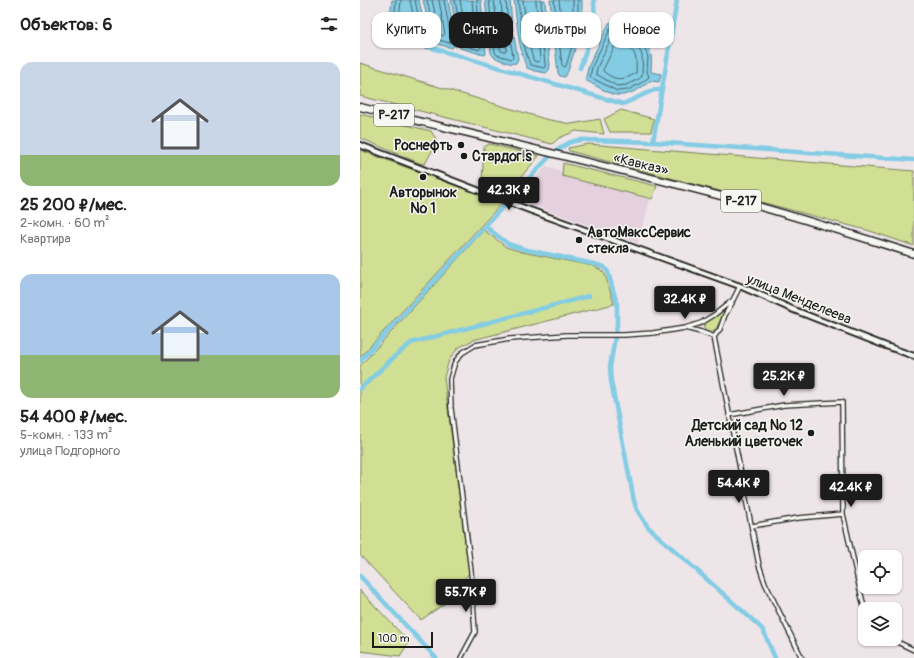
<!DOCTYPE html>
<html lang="ru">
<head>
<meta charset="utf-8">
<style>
	body { margin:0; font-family:Pangolin,sans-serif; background:#f2f2f2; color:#222; height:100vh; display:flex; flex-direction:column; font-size:15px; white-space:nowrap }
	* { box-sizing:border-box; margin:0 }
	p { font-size:13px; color:#767676 }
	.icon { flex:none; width:22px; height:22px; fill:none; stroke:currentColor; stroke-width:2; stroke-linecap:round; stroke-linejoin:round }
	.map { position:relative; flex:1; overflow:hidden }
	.drawer { display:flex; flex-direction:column; background:#fff; width:360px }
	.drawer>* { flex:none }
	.banner { position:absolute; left:12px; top:12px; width:380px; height:36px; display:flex; gap:8px }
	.controls { position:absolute; left:498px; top:550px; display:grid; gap:8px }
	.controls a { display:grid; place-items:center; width:44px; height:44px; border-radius:8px; background:#fff; box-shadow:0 1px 3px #0004; font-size:20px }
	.scale { position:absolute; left:12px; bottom:10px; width:61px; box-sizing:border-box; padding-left:4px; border:2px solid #1c1c1c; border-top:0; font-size:11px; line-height:14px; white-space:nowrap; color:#1c1c1c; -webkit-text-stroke:3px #f6f6f2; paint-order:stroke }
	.price { position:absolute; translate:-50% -34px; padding:0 9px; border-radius:4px; background:#1c1c1c; color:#fff; font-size:13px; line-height:26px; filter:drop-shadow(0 1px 2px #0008) }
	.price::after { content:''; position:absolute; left:50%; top:24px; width:12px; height:9px; margin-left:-6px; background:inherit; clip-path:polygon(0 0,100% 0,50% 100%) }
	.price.selected { background:#222; color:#fff }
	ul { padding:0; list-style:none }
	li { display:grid; align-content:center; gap:8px; height:212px; padding:0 20px }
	li span { display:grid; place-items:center; height:124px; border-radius:12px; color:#555 }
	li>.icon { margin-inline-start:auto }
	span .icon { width:72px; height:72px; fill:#fffc; stroke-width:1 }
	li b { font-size:17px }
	h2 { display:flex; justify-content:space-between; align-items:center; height:48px; padding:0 20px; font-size:17px }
	.tag { padding:0 14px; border-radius:12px; background:#fff; box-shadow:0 1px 3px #0004; font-size:14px; line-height:36px }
	.tag.selected { background:#1c1c1c; color:#fff }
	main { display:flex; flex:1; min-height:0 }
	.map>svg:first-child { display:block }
	.built { fill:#e5d1de }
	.green { fill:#d0df93; stroke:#767e58 }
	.water { fill:#83cce4; stroke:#5a8694 }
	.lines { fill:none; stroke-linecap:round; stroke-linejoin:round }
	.shore { stroke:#45626c; stroke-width:1 }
	.canal { stroke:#83cce4; stroke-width:4.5 }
	.street-casing { stroke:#1c1c1c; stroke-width:6 }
	.secondary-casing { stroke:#1c1c1c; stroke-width:8 }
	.highway-casing { stroke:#1c1c1c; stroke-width:9 }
	.street { stroke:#f6f6f2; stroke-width:3.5 }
	.secondary { stroke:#f6f6f2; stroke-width:4.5 }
	.highway { stroke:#f6f6f2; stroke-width:6 }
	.poi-dot { fill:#1c1c1c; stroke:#f6f6f2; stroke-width:1.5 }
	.labels { text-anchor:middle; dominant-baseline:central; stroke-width:3; stroke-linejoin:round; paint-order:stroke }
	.shield { fill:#f6f6f2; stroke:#5d5d5c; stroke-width:1 }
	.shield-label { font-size:13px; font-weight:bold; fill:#1c1c1c }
	.poi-label { font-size:14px; font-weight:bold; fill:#1c1c1c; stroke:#f6f6f2; text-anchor:end }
	.street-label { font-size:14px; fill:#1c1c1c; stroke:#f6f6f2 }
</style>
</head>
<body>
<main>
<section class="drawer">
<h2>Объектов: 6<svg class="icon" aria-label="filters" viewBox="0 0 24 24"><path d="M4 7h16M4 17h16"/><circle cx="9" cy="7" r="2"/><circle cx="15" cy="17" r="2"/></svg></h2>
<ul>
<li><span style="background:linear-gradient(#c9d6e8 75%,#8fb573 0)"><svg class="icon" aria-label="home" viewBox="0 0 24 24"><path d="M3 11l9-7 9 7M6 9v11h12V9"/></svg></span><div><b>25 200 ₽/мес.</b><p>2-комн. · 60 m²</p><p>Квартира</p></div></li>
<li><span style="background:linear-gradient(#a9c7e8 65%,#8fb573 0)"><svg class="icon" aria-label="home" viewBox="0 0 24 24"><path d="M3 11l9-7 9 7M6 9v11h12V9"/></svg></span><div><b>54 400 ₽/мес.</b><p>5-комн. · 133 m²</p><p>улица Подгорного</p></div></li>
</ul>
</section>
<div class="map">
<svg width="554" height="658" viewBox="0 0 554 658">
	<rect width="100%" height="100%" fill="#eee5e9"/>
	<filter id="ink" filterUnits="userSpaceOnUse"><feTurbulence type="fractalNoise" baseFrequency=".025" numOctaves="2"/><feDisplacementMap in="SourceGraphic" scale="8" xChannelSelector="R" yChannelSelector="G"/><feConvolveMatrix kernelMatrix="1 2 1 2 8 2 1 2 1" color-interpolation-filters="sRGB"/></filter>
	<g filter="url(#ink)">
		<!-- built -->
		<path class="built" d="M186,166L290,200L278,243L159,200Z"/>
		<!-- green -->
		<path class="green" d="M0,63L185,119L211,124L240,119L244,134L216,131L199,138L192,144L0,96Z
			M261,110L294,119L291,132H250L244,119Z
			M0,114L71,131L76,139L72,151L65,164L59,163L0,138Z
			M129,144L179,156L147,193L129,188L122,181L124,147Z
			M228,144L554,171V246L510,231L209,151L208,148Z
			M0,150L142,203L0,357Z
			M203,163L297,186L292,199L202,176Z
			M124,230L146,247L162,252L233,266L241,270L245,274L254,304L113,340L98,348L89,360L84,377L109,573L84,604L61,620L0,555V366Z
			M363,310L365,311L355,331C349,334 342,331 344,324Z
			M0,590L49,642L40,656L0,651Z"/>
		<!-- water -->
		<path class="water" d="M32,0H59L68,44L70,45L69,49L34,39L28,36Z
			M63,0H88L95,39L94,46L92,48L73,43Z
			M91,0H121L126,54L124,55L100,48Z
			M125,0H150L152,25L158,59L156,63C150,65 140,60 134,57L131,53Z
			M154,0H185L186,21L182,27L186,31L190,65L189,70L186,73L175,71L167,68C158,49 157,21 154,0Z
			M190,0H222V27L208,71L205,77L200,76L198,73Z
			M254,21C268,30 288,38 291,55C292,60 291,66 291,72L301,74L299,82L290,81C282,88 268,97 256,95C251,95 231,83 225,80L229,65L249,23Z"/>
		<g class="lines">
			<!-- shore -->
			<path class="shore" d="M36,0L33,34L36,36L61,43L63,40L55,0
				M41,0L38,30L39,31L55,36L57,33L50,0
				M67,0L76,39L89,43L90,42L91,39L84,0
				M72,0L80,35L83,36L85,34L79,0
				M95,0L103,45L119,50L121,47L117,0
				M100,0L107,40L109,42L114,43L116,41L112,0
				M129,0L135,52L137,55L152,59L153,57L148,25L146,0
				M134,0L140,49L141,51L145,52L147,50L143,26L141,0
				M158,0C160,16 163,53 171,65L184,68L185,67V65L182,33L178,28L182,20L181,0
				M163,0L169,44L173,59L174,61L178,62L180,60L178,36L174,32L173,28L174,24L177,18L176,0
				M194,0L202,65L204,67L206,66L218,26V0
				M199,0L204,42L206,44L208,43L213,26V0
				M252,26H254L275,39L285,49L288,57L287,71L289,77L281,83L268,90L257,91L230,77L232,67Z
				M254,33H256C265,39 280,45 282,56C283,62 282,70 282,76L279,79L266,85L257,86L236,74L237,68Z
				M257,42H259C276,52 277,53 276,73C263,81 255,81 243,71Z"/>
			<!-- canal -->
			<path class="canal" d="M69,47L263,104L294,90H302
				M220,68L235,25L234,0
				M293,142L317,0
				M125,226L148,244L163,249L234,264L244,267L248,272L257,304V325L250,367L251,381L274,501L277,510L288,527L396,623L403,630L415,658
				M0,361L189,157C203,146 210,138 229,140L293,142L554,160
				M0,389L34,357L51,343L229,296
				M0,576L76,658"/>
			<!-- street casing -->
			<g class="street-casing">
				<path id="street" d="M372,303L365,315L360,329L354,337L399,565L405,583L442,658
					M325,328L341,332L354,337
					M369,415L424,405L482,402L483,514L505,612
					M392,526L438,518L483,514
					M531,639L554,650
					M101,658L115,632L111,571L91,408L90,379L95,362L102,353L115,345L150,339L207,335H264L293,333L325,328L341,323L354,315L373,300L380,286"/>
			</g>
			<!-- secondary casing -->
			<g class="secondary-casing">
				<path id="secondary" d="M0,145L47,163L164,208L380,286L434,310L526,346L554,356"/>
			</g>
			<!-- highway casing -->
			<g class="highway-casing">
				<path id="highway" d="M0,107C124,137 249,166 372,199C433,215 494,235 554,254"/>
			</g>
			<!-- street -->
			<use href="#street" class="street"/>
			<!-- secondary -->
			<use href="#secondary" class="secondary"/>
			<!-- highway -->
			<use href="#highway" class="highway"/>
		</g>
	</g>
	<!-- markers -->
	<g class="poi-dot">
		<circle cx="101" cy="145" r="4"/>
		<circle cx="104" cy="156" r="4"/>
		<circle cx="63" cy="177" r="4"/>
		<circle cx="219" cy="240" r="4"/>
		<circle cx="451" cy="433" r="4"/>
	</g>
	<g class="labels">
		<!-- shield labels -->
		<g class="shield">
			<rect x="14" y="104" width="40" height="22" rx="3"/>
			<rect x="361" y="190" width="40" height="22" rx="3"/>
		</g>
		<g class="shield-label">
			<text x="34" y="115">Р-217</text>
			<text x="381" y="201">Р-217</text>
		</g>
		<!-- poi labels -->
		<g class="poi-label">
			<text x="93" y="145">Роснефть</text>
			<text x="112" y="156" text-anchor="start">Стардог!s</text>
			<text x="63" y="192" text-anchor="middle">Авторынок<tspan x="63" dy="16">№ 1</tspan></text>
			<text x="227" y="232" text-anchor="start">АвтоМаксСервис<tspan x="227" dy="16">стекла</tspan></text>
			<text x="443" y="425">Детский сад № 12<tspan x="443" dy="16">Аленький цветочек</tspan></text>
		</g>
		<!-- street labels -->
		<g class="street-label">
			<text transform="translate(281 164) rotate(14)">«Кавказ»</text>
			<text transform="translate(439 299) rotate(22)">улица Менделеева</text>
		</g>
	</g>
</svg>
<div class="controls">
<a><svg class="icon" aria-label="locate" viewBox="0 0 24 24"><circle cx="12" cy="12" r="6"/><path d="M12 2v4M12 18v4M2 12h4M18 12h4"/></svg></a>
<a><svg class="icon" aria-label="layers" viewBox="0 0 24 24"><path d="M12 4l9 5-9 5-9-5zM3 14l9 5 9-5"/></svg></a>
</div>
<div class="scale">100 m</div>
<b class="price" style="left:149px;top:211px">42.3K ₽</b>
<b class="price" style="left:325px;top:320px">32.4K ₽</b>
<b class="price selected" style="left:424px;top:397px">25.2K ₽</b>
<b class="price" style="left:379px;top:504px">54.4K ₽</b>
<b class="price" style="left:491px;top:508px">42.4K ₽</b>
<b class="price" style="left:106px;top:613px">55.7K ₽</b>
<div class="banner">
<a class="tag">Купить</a>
<a class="tag selected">Снять</a>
<a class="tag">Фильтры</a>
<a class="tag">Новое</a>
</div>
</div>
</main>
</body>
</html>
